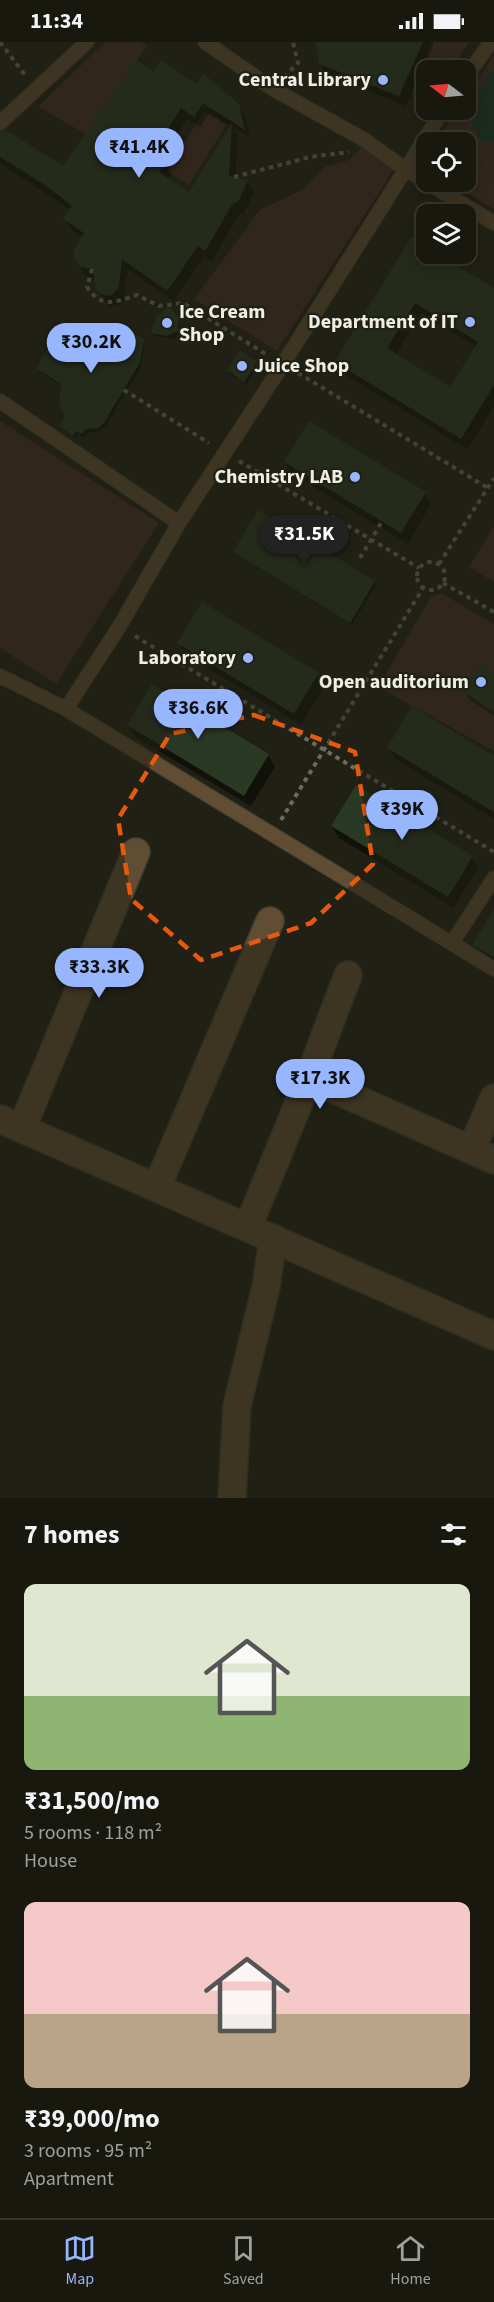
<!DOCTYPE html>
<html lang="en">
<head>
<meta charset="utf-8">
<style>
	body { margin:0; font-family:"Source Sans 3",sans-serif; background:#26251d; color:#f1f3f6; height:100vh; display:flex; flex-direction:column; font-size:22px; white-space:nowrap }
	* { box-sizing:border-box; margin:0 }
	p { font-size:20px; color:#9fa09e }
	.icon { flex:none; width:33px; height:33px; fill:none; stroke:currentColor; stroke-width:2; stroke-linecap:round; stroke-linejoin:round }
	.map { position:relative; height:1456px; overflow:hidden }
	.panel { display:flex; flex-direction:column; background:#19180f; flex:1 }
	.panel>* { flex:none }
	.needle { width:39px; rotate:286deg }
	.fabs { position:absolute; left:416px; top:18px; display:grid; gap:12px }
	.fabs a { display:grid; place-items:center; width:60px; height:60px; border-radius:12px; background:#19180f; box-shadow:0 3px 15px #0003,0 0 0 2px #37372f; font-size:30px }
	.price { position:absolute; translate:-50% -51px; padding:0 14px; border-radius:21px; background:#97b6fd; color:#111; font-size:20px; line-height:39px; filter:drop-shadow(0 2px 3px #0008) }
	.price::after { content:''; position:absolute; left:50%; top:36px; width:18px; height:14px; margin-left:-9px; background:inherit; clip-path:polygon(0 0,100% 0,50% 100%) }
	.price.current { background:#222; color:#fff }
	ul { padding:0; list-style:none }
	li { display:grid; align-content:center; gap:12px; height:318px; padding:0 24px }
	li span { display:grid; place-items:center; height:186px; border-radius:12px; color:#555 }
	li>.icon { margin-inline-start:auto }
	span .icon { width:108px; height:108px; fill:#fffc; stroke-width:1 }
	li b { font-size:26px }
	h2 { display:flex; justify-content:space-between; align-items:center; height:72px; padding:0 24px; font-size:26px }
	.status { display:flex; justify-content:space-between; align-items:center; height:42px; padding:0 30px; background:#19180f; direction:ltr }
	.status svg { height:16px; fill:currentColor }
	.menu { display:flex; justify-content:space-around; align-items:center; height:84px; border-top:2px solid #37372f; background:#19180f; font-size:16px; color:#9fa09e }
	.menu a { display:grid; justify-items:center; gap:3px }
	.menu .current { color:#97b6fd }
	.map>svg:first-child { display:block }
	.green { fill:#432e26 }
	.water { fill:#19372d }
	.shadow { fill:#0007; fill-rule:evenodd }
	.building { fill:#2a3924; fill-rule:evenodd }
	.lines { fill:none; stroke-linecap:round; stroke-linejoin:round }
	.lane-casing { stroke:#3e3d31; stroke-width:16 }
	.street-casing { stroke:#3e3d31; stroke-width:30 }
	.path { stroke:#6b6b60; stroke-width:4; stroke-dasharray:4.5 4.5; stroke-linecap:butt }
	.lane { stroke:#604d34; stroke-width:14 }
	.street { stroke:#604d34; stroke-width:27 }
	.marked { fill:none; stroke:#e8590c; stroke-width:4.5; stroke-dasharray:12 8; stroke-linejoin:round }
	.poi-dot { fill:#97b6fd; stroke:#212014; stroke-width:2 }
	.labels { text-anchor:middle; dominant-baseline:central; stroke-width:4.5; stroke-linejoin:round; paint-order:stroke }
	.poi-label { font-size:20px; font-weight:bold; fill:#eeeee6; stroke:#212014; text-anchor:end }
</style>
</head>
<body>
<div class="status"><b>11:34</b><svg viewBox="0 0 49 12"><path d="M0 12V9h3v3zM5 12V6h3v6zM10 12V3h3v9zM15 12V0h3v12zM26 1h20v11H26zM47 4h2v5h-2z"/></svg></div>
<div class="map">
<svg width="494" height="1456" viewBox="0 0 494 1456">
	<rect width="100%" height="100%" fill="#212014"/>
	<!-- green -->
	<path class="green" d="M105,0H140L147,4L86,92L38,65Z
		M432,0H469L451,28H426V57L411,51Z
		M494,13V167L449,140H465V100H435L457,68H465V56Z
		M204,69L226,83L189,143L167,129Z
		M361,106L394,127L277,309L194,257L260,168L304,147L325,125L349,118Z
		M0,379L159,481L56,642L0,606Z
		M494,484V540L469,525Z
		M441,551L494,582V709L378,645L431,555Z"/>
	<!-- water -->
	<path class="water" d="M494,29V99L483,101L478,96L476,85L472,83V70L480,63C477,49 482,38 494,29Z"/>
	<!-- shadow -->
	<path class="shadow" d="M317,0H432L434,2L406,64L327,33L320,21Z
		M154,32L197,45L238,63L245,75L250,96L233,86L238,94L235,137L247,139L254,150L244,171L239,172L212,219L204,214L174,259L128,227L123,260L118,264H109L95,244V236L86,234L75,215L83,196L71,188L65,177L71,168L0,121V91L63,126ZM209,71L232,85L189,152L167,138L172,131L162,117L187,77L201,85Z
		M426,206V212H435L494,247V364L468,408L344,332L337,320ZM421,271L477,305L451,347L396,313Z
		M178,277L181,289L173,297L155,294L153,291Z
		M143,298L145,302L141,325L106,384L100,389L87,391L85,395L78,392L76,396L63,388L61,384L66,375L62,344L40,330L38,326L90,302Z
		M256,321L258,324L247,342L230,332L228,328Z
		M285,420L425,451L431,462L408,502L292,432Z
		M235,510L374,540L376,544L352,583L237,513Z
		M179,601L318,632L325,643L301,683L186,613Z
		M494,632V674L469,657L464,649Z
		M129,683L268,713L275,725L251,764L135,695Z
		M389,706L494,716V777L395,717Z
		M332,784L471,815L478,826L454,866L339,796Z
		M494,870V923L480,915L474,903Z"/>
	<!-- building -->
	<path class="building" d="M316,0H423L399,54L319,22Z
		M136,17L154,30L161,18L196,42L204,32L239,62L245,88L203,61L194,75L181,66L153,110L166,119L159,130L189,150L232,81L229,134L248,138L238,160L233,161L205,209L198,204L167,249L122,217L119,245L112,253L106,254L96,248L93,227L81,225L74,216V208L84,191L63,177L72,164L48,145L0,115V90L6,88L63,124Z
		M411,195L426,204V212H438L494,246V343L461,397L335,320ZM415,261L478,300L450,345L387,306Z
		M168,264L179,276L178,289L167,294L151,291L156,276Z
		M62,283L90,300L103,290L118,289L122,283L144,297L140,320L104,381L98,386L85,387L83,392L76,389L73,394L59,384L65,375L59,362L61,342L36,326Z
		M240,308L257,320L244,340L227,328Z
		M309,379L426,450L401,491L284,420Z
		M258,468L375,539L350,581L233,510Z
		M202,560L319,631L294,672L177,601Z
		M481,621L494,630V670L462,649Z
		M152,642L269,712L244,754L127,683Z
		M412,664L494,714V770L387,706Z
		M356,743L473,814L448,855L331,784Z
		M494,867V916L472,903Z"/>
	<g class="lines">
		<!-- lane casing -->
		<g class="lane-casing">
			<path id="lane" d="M205,0L273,47L363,97L405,127L494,181
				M465,36L491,0
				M443,68L283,322L179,481L119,585L66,667L494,927
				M0,81L87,0
				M0,359L179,481
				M0,634L66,667
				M452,901L494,836"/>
		</g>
		<!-- street casing -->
		<g class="street-casing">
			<path id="street" d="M309,1036L494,1118
				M0,1077L494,1294
				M22,1086L136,810
				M471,1108L494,1056
				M157,1145L270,879
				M248,1185L309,1036L348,933
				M232,1456L237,1364L266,1245L273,1196"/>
		</g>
		<!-- path -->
		<path class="path" d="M0,0L25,33
			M284,35L298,21L293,0
			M234,135L310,115L349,110
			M92,227L87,245C102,267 115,260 137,253L159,264L183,261L269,314
			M298,331L488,446
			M124,348L209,401
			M239,419L419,526
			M360,516L381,481
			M417 534a14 14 0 1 1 28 0a14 14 0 1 1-28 0Z
			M439,522L494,436
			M443,541L494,570
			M135,594L494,810
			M281,778L423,546"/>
		<!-- lane -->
		<use href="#lane" class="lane"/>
		<!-- street -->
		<use href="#street" class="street"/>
	</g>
	<!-- marked area -->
	<path d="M0 0H494V1456H0ZM254,673L355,710L373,822L311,881L201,918L131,857L118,777L170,692Z" fill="#212014" fill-opacity=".55" fill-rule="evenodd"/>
	<path class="marked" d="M254,673L355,710L373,822L311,881L201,918L131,857L118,777L170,692Z"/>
	<!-- markers -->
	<g class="poi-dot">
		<circle cx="383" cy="38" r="6"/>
		<circle cx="470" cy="280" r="6"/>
		<circle cx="167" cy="281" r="6"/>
		<circle cx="242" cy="324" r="6"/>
		<circle cx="355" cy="435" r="6"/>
		<circle cx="248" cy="616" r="6"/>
		<circle cx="481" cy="640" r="6"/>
	</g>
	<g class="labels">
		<!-- poi labels -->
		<g class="poi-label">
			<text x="371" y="38">Central Library</text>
			<text x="179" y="270" text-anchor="start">Ice Cream<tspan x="179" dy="23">Shop</tspan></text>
			<text x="458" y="280">Department of IT</text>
			<text x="254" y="324" text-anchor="start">Juice Shop</text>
			<text x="343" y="435">Chemistry LAB</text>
			<text x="236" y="616">Laboratory</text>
			<text x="469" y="640">Open auditorium</text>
		</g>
	</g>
</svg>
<div class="fabs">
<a><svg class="needle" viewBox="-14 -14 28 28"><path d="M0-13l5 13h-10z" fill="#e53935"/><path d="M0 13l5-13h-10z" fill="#9fa09e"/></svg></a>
<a><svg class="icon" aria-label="locate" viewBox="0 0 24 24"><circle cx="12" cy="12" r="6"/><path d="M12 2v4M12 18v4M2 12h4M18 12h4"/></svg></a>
<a><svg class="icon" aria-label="layers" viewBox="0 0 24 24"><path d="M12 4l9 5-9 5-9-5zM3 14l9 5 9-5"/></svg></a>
</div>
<b class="price" style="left:139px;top:137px">₹41.4K</b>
<b class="price" style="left:91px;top:332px">₹30.2K</b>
<b class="price current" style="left:304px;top:524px">₹31.5K</b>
<b class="price" style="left:198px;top:698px">₹36.6K</b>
<b class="price" style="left:402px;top:799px">₹39K</b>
<b class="price" style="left:99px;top:957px">₹33.3K</b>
<b class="price" style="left:320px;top:1068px">₹17.3K</b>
</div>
<section class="panel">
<h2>7 homes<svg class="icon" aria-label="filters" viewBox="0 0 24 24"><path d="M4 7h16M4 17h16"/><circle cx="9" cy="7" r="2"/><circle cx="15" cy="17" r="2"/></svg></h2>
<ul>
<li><span style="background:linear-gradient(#dfe7d0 60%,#8fb573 0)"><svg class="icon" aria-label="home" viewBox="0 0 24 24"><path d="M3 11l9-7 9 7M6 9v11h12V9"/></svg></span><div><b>₹31,500/mo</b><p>5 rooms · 118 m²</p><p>House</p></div></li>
<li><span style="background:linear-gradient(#f6c9c9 60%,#b9a48a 0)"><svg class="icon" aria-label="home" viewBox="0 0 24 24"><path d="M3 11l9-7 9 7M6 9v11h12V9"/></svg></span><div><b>₹39,000/mo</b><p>3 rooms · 95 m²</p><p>Apartment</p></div></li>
</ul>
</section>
<nav class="menu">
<a class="current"><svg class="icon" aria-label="map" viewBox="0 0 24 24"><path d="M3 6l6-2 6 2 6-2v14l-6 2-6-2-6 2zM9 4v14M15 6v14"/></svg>Map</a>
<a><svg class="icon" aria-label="saved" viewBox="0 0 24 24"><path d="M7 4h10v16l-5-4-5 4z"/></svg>Saved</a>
<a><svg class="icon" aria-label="home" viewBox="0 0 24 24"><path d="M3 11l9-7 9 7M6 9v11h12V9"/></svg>Home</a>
</nav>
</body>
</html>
